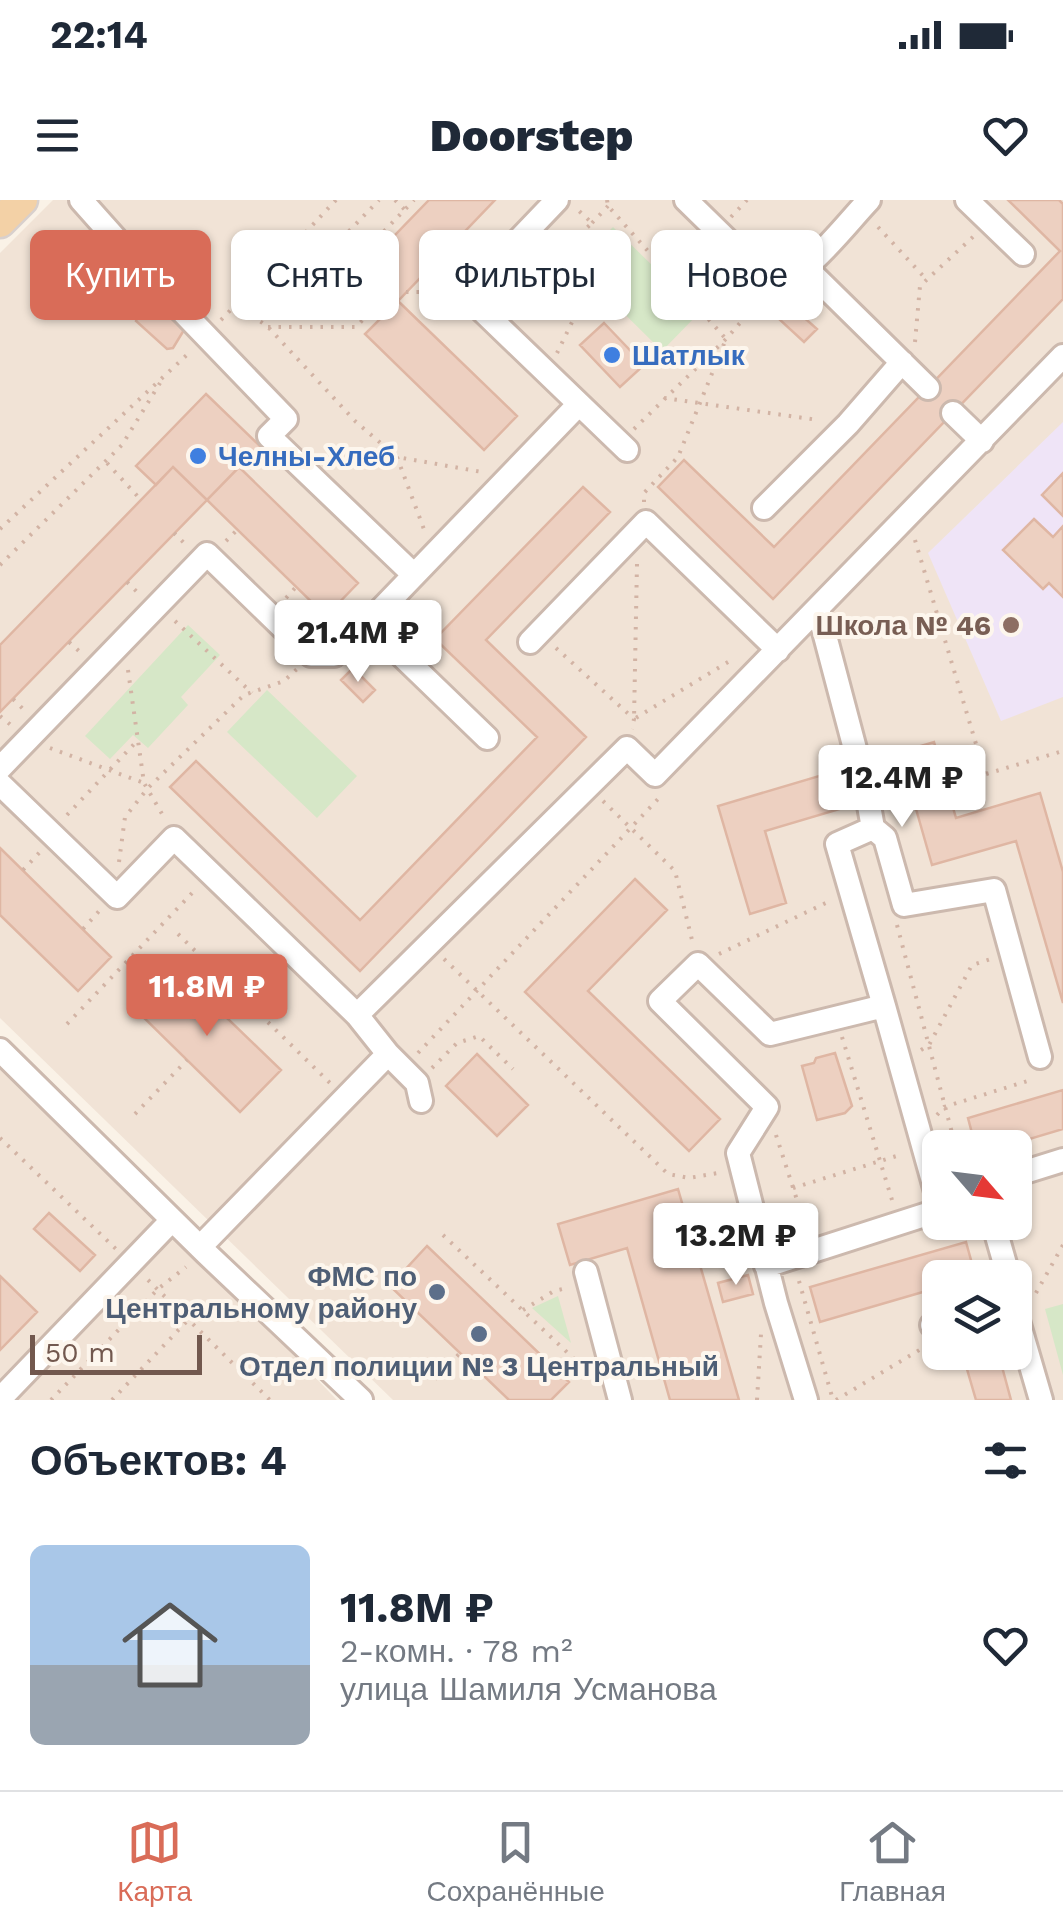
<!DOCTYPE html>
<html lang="ru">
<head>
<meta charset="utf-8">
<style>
	body { margin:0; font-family:"Work Sans",sans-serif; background:#f6f6f7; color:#1f2937; height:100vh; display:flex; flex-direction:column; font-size:38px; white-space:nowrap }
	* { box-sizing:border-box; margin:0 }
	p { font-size:32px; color:#747a83 }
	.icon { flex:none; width:55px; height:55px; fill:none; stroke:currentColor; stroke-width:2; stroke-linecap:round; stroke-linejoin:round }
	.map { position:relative; height:1200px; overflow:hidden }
	.details { display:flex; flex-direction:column; background:#fff; flex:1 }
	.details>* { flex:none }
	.guide { position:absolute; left:30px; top:30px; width:1005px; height:90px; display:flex; gap:20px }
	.needle { width:65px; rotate:118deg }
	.controls { position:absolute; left:922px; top:930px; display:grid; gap:20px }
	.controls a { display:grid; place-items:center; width:110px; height:110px; border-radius:15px; background:#fff; box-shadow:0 2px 8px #0004; font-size:50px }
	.scale { position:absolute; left:30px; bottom:25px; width:172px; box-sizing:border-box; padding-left:10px; border:5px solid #72584e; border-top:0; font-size:28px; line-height:35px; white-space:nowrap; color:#72584e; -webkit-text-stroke:8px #fdf6ed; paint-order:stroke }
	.price { position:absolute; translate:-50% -85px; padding:0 22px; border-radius:10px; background:#fff; color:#222; font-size:32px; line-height:65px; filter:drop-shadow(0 2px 5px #0008) }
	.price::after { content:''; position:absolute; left:50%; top:60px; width:30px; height:22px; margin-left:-15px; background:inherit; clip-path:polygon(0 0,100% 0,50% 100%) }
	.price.selected { background:#d96c58; color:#fff }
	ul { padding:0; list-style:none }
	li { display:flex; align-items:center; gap:30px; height:250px; padding:0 30px }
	li span { display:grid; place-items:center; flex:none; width:280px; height:200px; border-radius:15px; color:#555 }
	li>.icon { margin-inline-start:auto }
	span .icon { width:120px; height:120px; fill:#fffc; stroke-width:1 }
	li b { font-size:42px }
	h2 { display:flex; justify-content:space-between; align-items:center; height:120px; padding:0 30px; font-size:42px }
	.tag { padding:0 35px; border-radius:15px; background:#fff; box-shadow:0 2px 8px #0004; font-size:35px; line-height:90px }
	.tag.selected { background:#d96c58; color:#fff }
	.status { display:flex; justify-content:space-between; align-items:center; height:70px; padding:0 50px; background:#fff; direction:ltr }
	.status svg { height:28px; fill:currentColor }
	header { display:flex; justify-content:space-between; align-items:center; height:130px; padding:0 30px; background:#fff; font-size:45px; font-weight:800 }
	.menu { display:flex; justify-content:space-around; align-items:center; height:140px; border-top:2px solid #e0e1e3; background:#fff; font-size:28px; color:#747a83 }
	.menu a { display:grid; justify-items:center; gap:5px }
	.menu .selected { color:#d96c58 }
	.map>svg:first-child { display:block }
	.residential { fill:#f1e3d6; fill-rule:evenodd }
	.education { fill:#efe4f7 }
	.green { fill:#d6e7c7 }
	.building { fill:#edd0c1; stroke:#dfb6a3; stroke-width:2.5 }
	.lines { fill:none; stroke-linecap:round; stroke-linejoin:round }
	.minor-tunnel { stroke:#d8ccc1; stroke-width:22; stroke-dasharray:22 11; stroke-linecap:butt }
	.minor-casing { stroke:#ccb9ae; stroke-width:28 }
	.major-casing { stroke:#d8d0cd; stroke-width:35 }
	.path { stroke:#d2b3a4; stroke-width:4; stroke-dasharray:2.5 8; stroke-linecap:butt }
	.minor { stroke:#fff; stroke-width:22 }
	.major { stroke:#f3d1a6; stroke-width:30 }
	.shop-dot { fill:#3f7fe0; stroke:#fdf6ed; stroke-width:4 }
	.education-dot { fill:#8d6e63; stroke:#fdf6ed; stroke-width:4 }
	.service-dot { fill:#5c6f8a; stroke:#fdf6ed; stroke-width:4 }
	.labels { text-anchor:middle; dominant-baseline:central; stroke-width:8; stroke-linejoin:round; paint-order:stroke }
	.shop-label { font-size:28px; font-weight:bold; fill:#366cbe; stroke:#fdf6ed; text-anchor:start }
	.education-label { font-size:28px; font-weight:bold; fill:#785e54; stroke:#fdf6ed; text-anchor:end }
	.service-label { font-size:28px; font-weight:bold; fill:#4e5e75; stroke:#fdf6ed; text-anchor:end }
</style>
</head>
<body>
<div class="status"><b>22:14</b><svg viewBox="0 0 49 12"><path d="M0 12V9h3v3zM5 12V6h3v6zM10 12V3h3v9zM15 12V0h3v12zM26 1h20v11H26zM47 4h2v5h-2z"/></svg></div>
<header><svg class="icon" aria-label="menu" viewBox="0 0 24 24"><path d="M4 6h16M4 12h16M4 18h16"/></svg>Doorstep<svg class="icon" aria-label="heart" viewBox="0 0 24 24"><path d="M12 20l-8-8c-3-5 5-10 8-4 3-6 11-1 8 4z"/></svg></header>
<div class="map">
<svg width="1063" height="1200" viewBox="0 0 1063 1200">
	<rect width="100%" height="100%" fill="#faf2e7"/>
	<!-- residential -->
	<path class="residential" d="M53,0H1063V1200H393L0,818V53ZM940,948H1015V1022H940ZM940,1078H1015V1152H940Z
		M0,865L193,1051L337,1200H0Z"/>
	<!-- education -->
	<path class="education" d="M1063,222V497L1001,521L928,353Z"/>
	<!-- green -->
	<path class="green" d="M613,27L700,112L662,151L575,65Z
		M188,425L220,455L181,497L188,505L148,548L133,535L110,559L85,536Z
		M267,490L357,576L317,618L227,532Z
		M558,1096L571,1143L532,1108Z
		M1063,1104V1175L1045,1109Z"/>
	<!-- building -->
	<path class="building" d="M429,0H495L398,101L363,68Z
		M1008,0H1059L1063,4V99L773,399L658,287L684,260L774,347L1060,51Z
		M398,101L517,216L484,250L365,134Z
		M153,102L184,130L173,148L167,149L136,121L142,109Z
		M791,106L817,129L804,142L779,119Z
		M604,123L644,165L620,187L580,145Z
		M206,194L260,246L207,300L173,267L156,285L136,266Z
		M173,267L207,300L0,512V445Z
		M239,267L358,383L326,416L207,300Z
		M1063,273V316L1042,295Z
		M583,287L610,312L486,440L586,537L360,771L170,587L196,561L360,720L537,537L435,439Z
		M1034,319L1053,337L1063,326V397L1049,383L1043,389L1003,350Z
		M353,468L375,490L363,502L341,480Z
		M934,542L956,618L1040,593L1063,672V803L1016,641L932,665L910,588L765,631L786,703L750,714L718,606Z
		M0,648L111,757L78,791L0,715Z
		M635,679L667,710L588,791L720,919L689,951L525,792Z
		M174,767L281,870L240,912L134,808Z
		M835,853L852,906L845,913L817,920L802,866L814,863L816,858Z
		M477,854L528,905L497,936L446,886Z
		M1063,890V929L999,948H976L968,918Z
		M678,989L739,1200H670L627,1048L570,1065L558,1024Z
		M49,1013L95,1055L80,1071L34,1029Z
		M966,1042L976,1078H940V1087L820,1122L810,1087Z
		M427,1046L569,1182L551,1200H509L390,1086Z
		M748,1075L753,1094L723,1102L718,1083Z
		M0,1076L37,1112L0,1150Z
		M962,1152H998L1011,1200H976Z"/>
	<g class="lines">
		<!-- minor-tunnel -->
		<path class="minor-tunnel" d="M859,564L868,600"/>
		<!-- minor casing -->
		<g class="minor-casing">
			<path id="minor" d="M81,0L155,83L286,219L269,236L414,375
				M557,0L466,95L627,250
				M686,0L773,85C805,79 846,24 869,0
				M967,0L1023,54
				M805,67L928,188
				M953,213L982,241
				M764,308L848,224L902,162
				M818,409L859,564
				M368,423L579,204
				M530,442L646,322L778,450
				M0,568L207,354L311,455H334L368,423L487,538
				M0,584L117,697L174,638L357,815
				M868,600L873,628
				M884,806L940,1006
				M0,850L206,1053L361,1200
				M388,854L417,883L421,901
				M1015,975L1063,960
				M993,1022L1009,1078
				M200,1047L388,854L357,815L627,548L655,575L1063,156
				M766,1066L940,1010
				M586,1072L620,1200
				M1015,1098L1018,1121L1041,1200
				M932,1125L940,1122
				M0,1199L172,1020
				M806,1200L776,1103L738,953L767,907L660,801L698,764L770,834L884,806L837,644L873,628L885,638L904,705L994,690L1040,857"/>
		</g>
		<!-- major casing -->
		<g class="major-casing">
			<path id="major" d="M0,22L22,0"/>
		</g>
		<!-- path -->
		<path class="path" d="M336,0L305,33L345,72L414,0
			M395,0L405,10
			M607,0L608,6L726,139L678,257L644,293V302
			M731,17L747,0
			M592,23L608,6
			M878,27L926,79
			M327,54L379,0
			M406,92H441L445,88
			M235,103L268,127L356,222L397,257L482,272
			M221,120L305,33
			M268,127H356L389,92L345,72
			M915,142L920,86L975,35
			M557,153L578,110L574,40L592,23L578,10
			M664,198L818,220
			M634,229L726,139L760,100
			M397,257L425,332
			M107,263L141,300
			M0,329L190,152
			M174,333L187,346
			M915,340L985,574
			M226,341L237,330
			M637,364L634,519L733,459
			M0,365L122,245L160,183
			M127,382L138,393
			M286,398L296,387
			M175,421L252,493
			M69,442L80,452
			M556,448L634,519L632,529
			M128,470L144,583L165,619
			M13,499L24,510
			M0,516L12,526
			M50,548L144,583
			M956,583L1063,551
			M603,601L675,671L693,744
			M67,615L136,542
			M119,662L125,617L148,588L244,495L284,481L297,469
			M23,670L40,652
			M897,725L956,948
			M83,729L100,710
			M178,734L331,884
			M719,754L832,700
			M444,759L668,974L689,978L718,973
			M67,824L195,690
			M842,837L892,1000
			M921,850L929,845L972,765L991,759
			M418,853L659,598
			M432,868L457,843L479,836L513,869
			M135,914L187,860
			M937,915L944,907L1034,879
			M776,935L807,1031
			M0,938L116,1049
			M793,988L903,954
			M443,1035L589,1173
			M148,1080L270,1200
			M799,1081L833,1200
			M1036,1093L1063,1045
			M523,1110L554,1091L567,1088
			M435,1179L460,1153
			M51,1200L158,1089L186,1067
			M112,1200L188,1120
			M757,1200L761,1134
			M836,1200L926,1146"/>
		<!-- minor -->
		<use href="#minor" class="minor"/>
		<!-- major -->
		<use href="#major" class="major"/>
	</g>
	<!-- markers -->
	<g class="shop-dot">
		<circle cx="612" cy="155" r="10"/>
		<circle cx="198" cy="256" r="10"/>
	</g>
	<circle class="education-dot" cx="1011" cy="425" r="10"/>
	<g class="service-dot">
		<circle cx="437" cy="1092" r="10"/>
		<circle cx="479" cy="1134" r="10"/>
	</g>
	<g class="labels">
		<!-- shop labels -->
		<g class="shop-label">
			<text x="632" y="155">Шатлык</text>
			<text x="218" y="256">Челны-Хлеб</text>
		</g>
		<!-- education labels -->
		<g class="education-label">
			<text x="991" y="425">Школа № 46</text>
		</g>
		<!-- service labels -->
		<g class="service-label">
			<text x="417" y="1076">ФМС по<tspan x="417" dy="32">Центральному району</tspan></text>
			<text x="479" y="1166" text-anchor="middle">Отдел полиции № 3 Центральный</text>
		</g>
	</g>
</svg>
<div class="controls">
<a><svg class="needle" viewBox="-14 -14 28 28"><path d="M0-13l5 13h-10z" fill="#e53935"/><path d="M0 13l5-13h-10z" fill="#747a83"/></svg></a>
<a><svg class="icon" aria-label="layers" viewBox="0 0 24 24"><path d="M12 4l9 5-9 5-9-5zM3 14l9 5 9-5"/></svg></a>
</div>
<div class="scale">50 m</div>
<b class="price" style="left:358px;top:485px">21.4M ₽</b>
<b class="price" style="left:902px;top:630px">12.4M ₽</b>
<b class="price selected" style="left:207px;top:839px">11.8M ₽</b>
<b class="price" style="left:736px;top:1088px">13.2M ₽</b>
<div class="guide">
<a class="tag selected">Купить</a>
<a class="tag">Снять</a>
<a class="tag">Фильтры</a>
<a class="tag">Новое</a>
</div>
</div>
<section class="details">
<h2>Объектов: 4<svg class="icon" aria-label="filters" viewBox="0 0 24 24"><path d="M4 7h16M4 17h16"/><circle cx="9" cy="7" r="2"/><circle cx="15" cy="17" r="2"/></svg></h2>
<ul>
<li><span style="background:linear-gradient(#a9c7e8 60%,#9aa5b1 0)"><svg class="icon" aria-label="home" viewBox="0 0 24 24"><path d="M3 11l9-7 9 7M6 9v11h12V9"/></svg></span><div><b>11.8M ₽</b><p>2-комн. · 78 m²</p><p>улица Шамиля Усманова</p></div><svg class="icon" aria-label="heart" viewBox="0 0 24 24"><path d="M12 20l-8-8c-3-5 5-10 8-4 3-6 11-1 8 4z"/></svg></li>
</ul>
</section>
<nav class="menu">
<a class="selected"><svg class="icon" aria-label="map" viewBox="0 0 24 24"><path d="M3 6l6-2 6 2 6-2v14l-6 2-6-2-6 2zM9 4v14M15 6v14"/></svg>Карта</a>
<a><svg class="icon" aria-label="saved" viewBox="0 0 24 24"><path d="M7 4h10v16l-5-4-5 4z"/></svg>Сохранённые</a>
<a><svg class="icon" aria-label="home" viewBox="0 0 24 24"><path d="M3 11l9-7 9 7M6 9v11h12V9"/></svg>Главная</a>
</nav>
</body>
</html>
